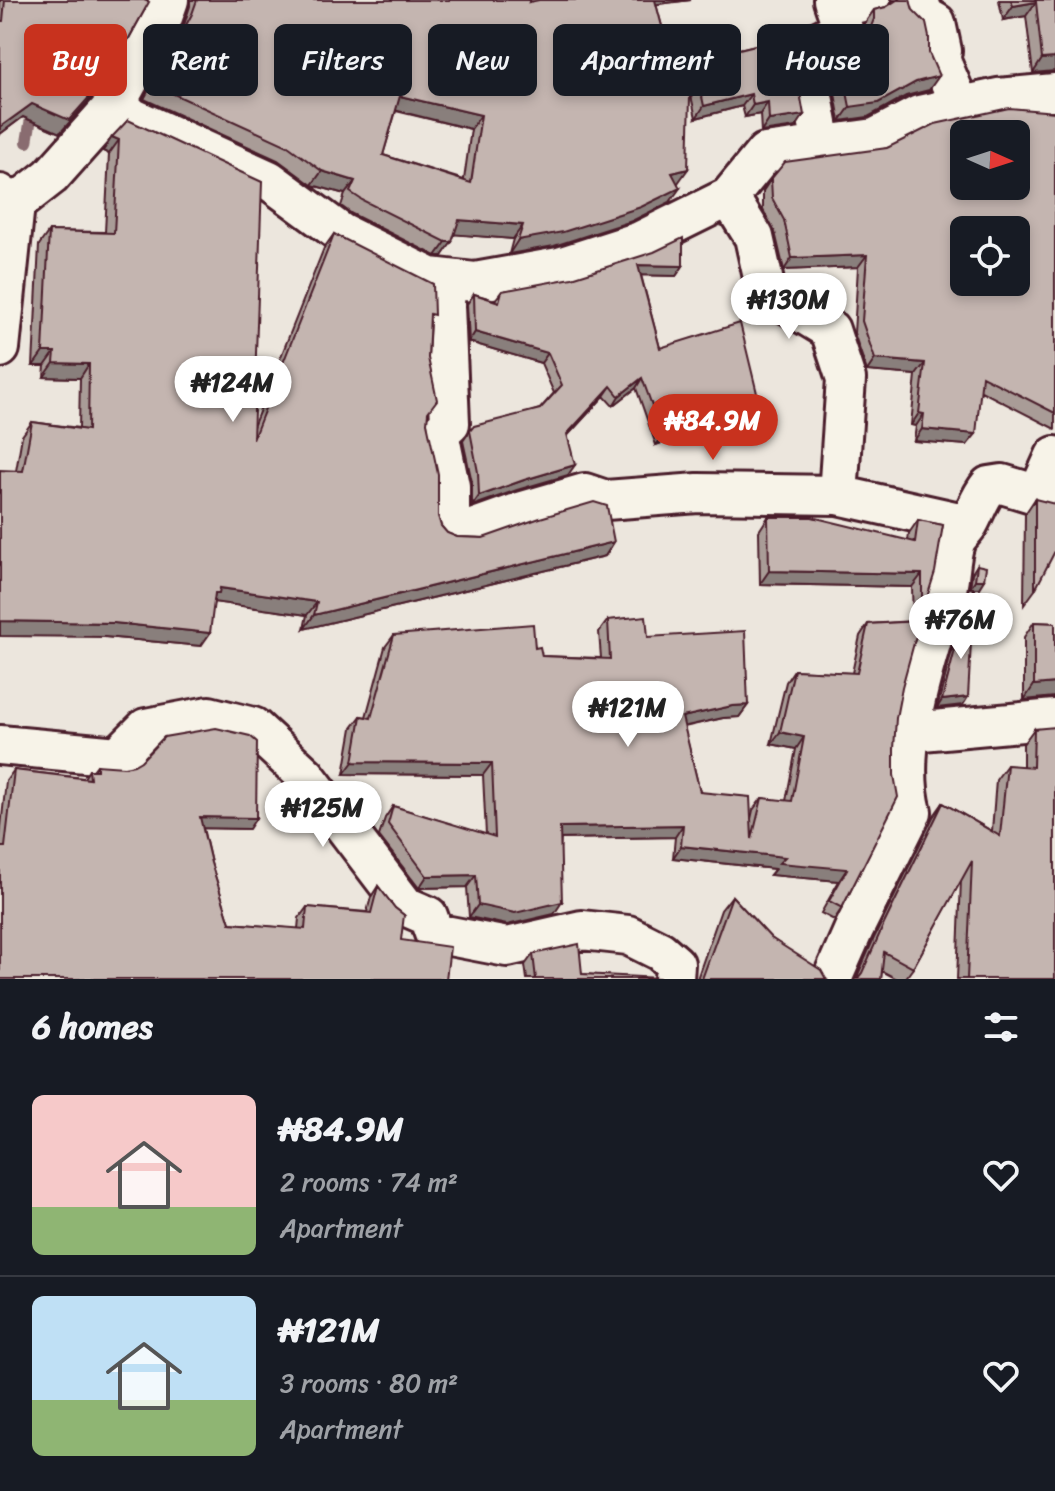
<!DOCTYPE html>
<html lang="en">
<head>
<meta charset="utf-8">
<style>
	body { margin:0; font-family:Sriracha,sans-serif; background:#20242c; color:#f1f3f6; height:100vh; display:flex; flex-direction:column; font-size:30px; white-space:nowrap }
	* { box-sizing:border-box; margin:0 }
	p { font-size:26px; color:#9ea1a6 }
	.icon { flex:none; width:44px; height:44px; fill:none; stroke:currentColor; stroke-width:2; stroke-linecap:round; stroke-linejoin:round }
	.map { position:relative; height:979px; overflow:hidden }
	.sheet { display:flex; flex-direction:column; background:#171b24; flex:1 }
	.sheet>* { flex:none }
	.top-card { position:absolute; left:24px; top:24px; width:1008px; height:72px; display:flex; gap:16px }
	.needle { width:52px; rotate:93deg }
	.buttons { position:absolute; left:950px; top:120px; display:grid; gap:16px }
	.buttons a { display:grid; place-items:center; width:80px; height:80px; border-radius:12px; background:#171b24; box-shadow:0 4px 12px #0003; font-size:40px }
	.price { position:absolute; translate:-50% -68px; padding:0 18px; border-radius:28px; background:#fff; color:#222; font-size:26px; line-height:52px; filter:drop-shadow(0 2px 4px #0008) }
	.price::after { content:''; position:absolute; left:50%; top:48px; width:24px; height:18px; margin-left:-12px; background:inherit; clip-path:polygon(0 0,100% 0,50% 100%) }
	.price.active { background:#c8321e; color:#fff }
	ul { padding:0; list-style:none }
	li { display:flex; align-items:center; gap:24px; height:200px; padding:0 32px }
	li+li { border-top:2px solid #363941 }
	li span { display:grid; place-items:center; flex:none; width:224px; height:160px; border-radius:12px; color:#555 }
	li>.icon { margin-inline-start:auto }
	span .icon { width:96px; height:96px; fill:#fffc; stroke-width:1 }
	li b { font-size:34px }
	h2 { display:flex; justify-content:space-between; align-items:center; height:96px; padding:0 32px; font-size:34px }
	.chip { padding:0 28px; border-radius:12px; background:#171b24; box-shadow:0 4px 12px #0003; font-size:28px; line-height:72px }
	.chip.active { background:#c8321e; color:#fff }
	.map>svg:first-child { display:block }
	.lines { fill:none; stroke-linecap:round; stroke-linejoin:round }
	.stream { stroke:#896c6f; stroke-width:12 }
	.minor-casing { stroke:#4a1f2b; stroke-width:44 }
	.minor { stroke:#f7f3e8; stroke-width:38 }
	.wall { fill:#a99c97; stroke:#4a1f2b; stroke-width:2; fill-rule:evenodd }
	.shaded-wall { fill:#897f7b; stroke:#4a1f2b; stroke-width:2 }
	.building { fill:#c4b5b0; stroke:#4a1f2b; stroke-width:2; fill-rule:evenodd }
</style>
</head>
<body>
<div class="map">
<svg width="1055" height="979" viewBox="0 0 1055 979">
	<rect width="100%" height="100%" fill="#ece6dd"/>
	<filter id="ink" filterUnits="userSpaceOnUse"><feTurbulence type="fractalNoise" baseFrequency=".0125" numOctaves="2"/><feDisplacementMap in="SourceGraphic" scale="16" xChannelSelector="R" yChannelSelector="G"/><feConvolveMatrix kernelMatrix="1 2 1 2 8 2 1 2 1" color-interpolation-filters="sRGB"/></filter>
	<g filter="url(#ink)">
		<g class="lines">
			<!-- stream -->
			<path class="stream" d="M27,142L33,106"/>
			<!-- minor casing -->
			<g class="minor-casing">
				<path id="minor" d="M169,0L162,20L117,102L131,117L269,180L341,233L430,277L475,282L559,267L640,241L729,197L765,153L875,138L919,115L998,98L1055,93
					M919,0L924,16L936,23L942,51L940,59L960,106
					M836,8L871,0
					M822,145L805,53L818,41L843,29L833,0
					M0,194L15,204L51,176L117,102
					M729,197L754,237L766,291L830,330L846,379L838,495
					M446,279L445,306L450,423L439,433L450,486V529L467,531L523,511L585,493L606,500L698,493L838,495L968,524
					M0,348L15,204
					M1037,496L1055,456
					M911,732L1055,719
					M0,745L118,756L146,728L209,716L253,727L306,776L405,906L428,916L434,933L507,947L582,930L628,935L660,951L675,964L674,979
					M832,979L854,929L912,812C895,748 926,660 945,597C951,580 949,560 955,543C957,536 965,530 969,523C976,510 980,497 989,486L1002,484L1055,500"/>
			</g>
			<!-- minor -->
			<use href="#minor" class="minor"/>
		</g>
		<!-- wall -->
		<path class="wall" d="M0,0H144L108,76L99,89L60,133L23,117L0,134Z
			M190,0H530L529,2L539,0H691L656,4L672,64L690,65L694,60L772,41L796,127L761,132L760,114L745,117L742,106L696,118L690,91L678,183L670,202L632,221L554,246L509,254L513,239L455,234L442,256H436L352,214L341,206L345,194L312,185L278,160L144,99L183,28L190,6ZM396,111L471,129L464,180L383,155Z
			M892,0H910L929,90L906,96L868,117L840,121L829,61L838,47L864,33V24L874,10L886,7L892,4Z
			M999,0H1055V71L1033,73L1026,16L1003,20Z
			M1055,112V429L981,391L967,445L914,441L916,426L911,425L916,375L867,371L854,333L858,267L784,270L775,232L763,210V191L771,179L887,148Z
			M128,120L253,427L324,248L334,234L430,321L428,358L427,423L438,516L441,526L447,533L457,537L614,542L605,556L304,629L307,615L214,602L201,646L105,637L16,471L22,436L32,422L79,428L80,378L44,377L45,366H33L39,245L49,231L105,232L109,154L103,151Z
			M683,266L676,276L641,275L660,348L756,428H730L712,445L699,430L656,445L636,388L613,406L604,396L567,436L568,475L517,490L472,506V482L463,441L470,431L540,409L554,393L541,363L469,342L467,304L474,294L495,300L502,291Z
			M1035,499V590L1024,605L1025,514Z
			M768,517L908,541L909,533L918,520L943,525L922,613L917,621L842,908L834,920L821,913L839,881L770,875L775,869L673,858L675,837L561,839L554,914L507,925L469,917L467,887L419,888L379,836L385,818L393,806L486,835L483,775L344,774L352,728L361,716L366,717L385,647L394,635L535,648L542,656L601,658L599,632L608,620L648,637L748,705L739,717L723,718L684,727L700,792L751,819L753,810L762,798L786,801L796,749L771,744L786,682L794,670L852,673L860,636L868,624L913,621L912,587L760,584L759,531Z
			M977,565L979,588H974L963,705L937,708L951,654L968,596L974,588H970L972,573Z
			M1034,622L1055,623V697L1024,700V637Z
			M1034,729L1055,979H957L961,880L913,968L905,979H897L882,971L881,979H856L874,938L933,817L943,803L992,831L996,780L1007,765L1023,767V744Z
			M97,765L249,829L203,828L211,863L230,923L298,929L299,918L307,907L367,912L371,897L378,886L395,908L404,915L0,979V836L6,781L14,770L84,778L89,770H93Z
			M732,896L771,938L826,979H697L721,910Z
			M533,954L582,974L659,979H527L525,965Z"/>
		<!-- shaded-wall -->
		<path class="shaded-wall" d="M647,0H691L643,6Z
			M1036,2L1026,16L1003,20L1013,6Z
			M1055,58V71L1033,73L1042,59Z
			M108,76L99,89L60,133L23,117L0,134V127L32,104Z
			M939,76L929,90L906,96L868,117L840,121L850,107L916,82Z
			M751,94L742,106L696,118L704,106Z
			M400,96L481,115L471,129L390,109Z
			M768,102L760,114L745,117L753,105Z
			M804,115L796,127L761,132L769,120Z
			M112,137L119,140L109,154L103,151Z
			M688,169L678,183L663,187L672,173Z
			M322,171L355,181L345,194L312,185Z
			M680,188L670,202L632,221L554,246L509,254L518,240Z
			M459,220L523,225L513,239L449,234Z
			M446,242H452L442,256H436Z
			M867,255L858,267L784,270L792,258Z
			M638,265L683,266L676,276L631,275Z
			M475,332L548,353L541,363L469,342Z
			M43,352H55L45,366H33Z
			M875,359L925,363L916,375L867,371Z
			M54,363L89,364L80,378L44,377Z
			M642,378L636,388L613,406L619,396Z
			M611,386L604,396L560,444L567,434Z
			M919,413L924,414L916,426L911,425Z
			M737,418H763L756,428H730L712,445L718,435Z
			M705,420L699,430L656,445L663,436Z
			M922,429L976,434L967,445L914,441Z
			M575,465L568,475L517,490L472,506L479,496L524,480Z
			M614,542L605,556L304,629L314,615Z
			M769,571L922,574L912,587L760,584Z
			M975,580H984L979,588H970Z
			M220,588L317,602L307,615L213,602L215,593Z
			M0,621L114,623L210,633L201,646L105,637L0,636Z
			M1055,683V697L1024,700L1034,685Z
			M968,697L963,705L937,708L942,700Z
			M748,705L739,717L723,718L673,729L682,717L732,706Z
			M780,732L804,737L796,749L771,744Z
			M353,762L492,763L483,775L344,774Z
			M200,817L256,818L249,829L193,828Z
			M683,825L675,837L552,839L560,827Z
			M681,846L785,857L847,869L839,881L770,875L775,869L673,858Z
			M476,875L467,887L419,888L427,876Z
			M562,902L554,914L507,925L469,917L478,905Z"/>
		<!-- building -->
		<path class="building" d="M5,0H144L149,2L108,76L69,120L32,104L0,127V21H3Z
			M197,0H530L529,2L539,0H655L672,64L691,60L688,169L672,173L680,188L641,207L563,232L518,240L523,225L459,220L452,242H446L362,200L350,192L355,181L322,171L288,146L154,85L192,14ZM400,96L481,115L471,183L383,155Z
			M897,0H910L913,10L926,23L929,37V53L939,76L916,82L878,103L850,107L838,47L862,35L870,29L874,19V10L886,7Z
			M1011,0H1055V58L1042,59L1036,2L1013,6Z
			M772,41H779L781,51L792,47L804,115L769,120L768,102L753,105L751,94L704,106L694,60Z
			M1009,108L1055,112V413L982,376L976,434L922,429L924,414L919,413L925,363L875,359L862,321L867,255L792,258L784,220L772,198L771,179L785,162L887,148L935,124ZM964,134H1016V186H964ZM964,230H1016V282H964Z
			M128,120L262,182L253,439L334,234L433,284L434,315L430,314L428,358L437,400L428,412L427,423L438,474V516L441,526L447,533L457,537L483,538L540,518L594,502L607,506L614,542L314,615L317,602L220,588L219,593H215L210,633L114,623L0,621V470L23,471L32,422L88,430L89,364L54,363L55,352H43L49,231L114,233L119,140L112,137Z
			M683,238V266L638,265L660,348L740,323L763,418H737L718,435L705,420L663,436L642,378L619,396L611,386L567,434L575,465L524,480L479,496L478,472L470,431L474,426L540,409L562,385L548,353L475,332L474,294L499,302L502,291L572,278L654,252Z
			M1035,499L1055,504V551L1035,590Z
			M768,517H812L915,542L918,520L943,525L935,572L922,613V574L769,571Z
			M977,565L986,567L984,580H975Z
			M974,588L968,697L942,700L956,646Z
			M646,616L648,637L745,631L748,705L732,706L682,717L700,792L750,797L752,839L762,798L792,801L804,737L780,732L794,670L857,673L868,624L920,621L902,687L896,718L894,749V775L898,797L842,908L829,901L847,869L779,863L785,857L681,846L683,825L560,827L562,902L515,913L478,905L476,875L427,876L388,824L393,806L495,837L492,763L353,762L361,716L371,718L394,635L533,624L535,648L540,647L542,656L610,659L608,620Z
			M1034,622L1055,623V683L1034,685Z
			M1055,727V979H967L972,861L913,968L884,952L881,979H857L862,973L884,924L943,803L1000,836L1007,765L1033,767L1034,729Z
			M216,728L250,736L257,742L256,818L200,817L211,863L230,923L305,929L307,907L371,913L378,886L395,908L404,915L401,940L450,947L446,979H0V847H5L14,770L90,779L89,770H97V765L124,767L134,765L141,761L164,737Z
			M732,896L771,938L821,970L826,979H702Z
			M579,944L582,974L659,978V979H536L533,954Z"/>
	</g>
</svg>
<div class="buttons">
<a><svg class="needle" viewBox="-14 -14 28 28"><path d="M0-13l5 13h-10z" fill="#e53935"/><path d="M0 13l5-13h-10z" fill="#9ea1a6"/></svg></a>
<a><svg class="icon" aria-label="locate" viewBox="0 0 24 24"><circle cx="12" cy="12" r="6"/><path d="M12 2v4M12 18v4M2 12h4M18 12h4"/></svg></a>
</div>
<b class="price" style="left:789px;top:341px">₦130M</b>
<b class="price" style="left:233px;top:424px">₦124M</b>
<b class="price active" style="left:713px;top:462px">₦84.9M</b>
<b class="price" style="left:961px;top:661px">₦76M</b>
<b class="price" style="left:628px;top:749px">₦121M</b>
<b class="price" style="left:323px;top:849px">₦125M</b>
<div class="top-card">
<a class="chip active">Buy</a>
<a class="chip">Rent</a>
<a class="chip">Filters</a>
<a class="chip">New</a>
<a class="chip">Apartment</a>
<a class="chip">House</a>
</div>
</div>
<section class="sheet">
<h2>6 homes<svg class="icon" aria-label="filters" viewBox="0 0 24 24"><path d="M4 7h16M4 17h16"/><circle cx="9" cy="7" r="2"/><circle cx="15" cy="17" r="2"/></svg></h2>
<ul>
<li><span style="background:linear-gradient(#f6c9c9 70%,#8fb573 0)"><svg class="icon" aria-label="home" viewBox="0 0 24 24"><path d="M3 11l9-7 9 7M6 9v11h12V9"/></svg></span><div><b>₦84.9M</b><p>2 rooms · 74 m²</p><p>Apartment</p></div><svg class="icon" aria-label="heart" viewBox="0 0 24 24"><path d="M12 20l-8-8c-3-5 5-10 8-4 3-6 11-1 8 4z"/></svg></li>
<li><span style="background:linear-gradient(#bfe0f5 65%,#8fb573 0)"><svg class="icon" aria-label="home" viewBox="0 0 24 24"><path d="M3 11l9-7 9 7M6 9v11h12V9"/></svg></span><div><b>₦121M</b><p>3 rooms · 80 m²</p><p>Apartment</p></div><svg class="icon" aria-label="heart" viewBox="0 0 24 24"><path d="M12 20l-8-8c-3-5 5-10 8-4 3-6 11-1 8 4z"/></svg></li>
</ul>
</section>
</body>
</html>
